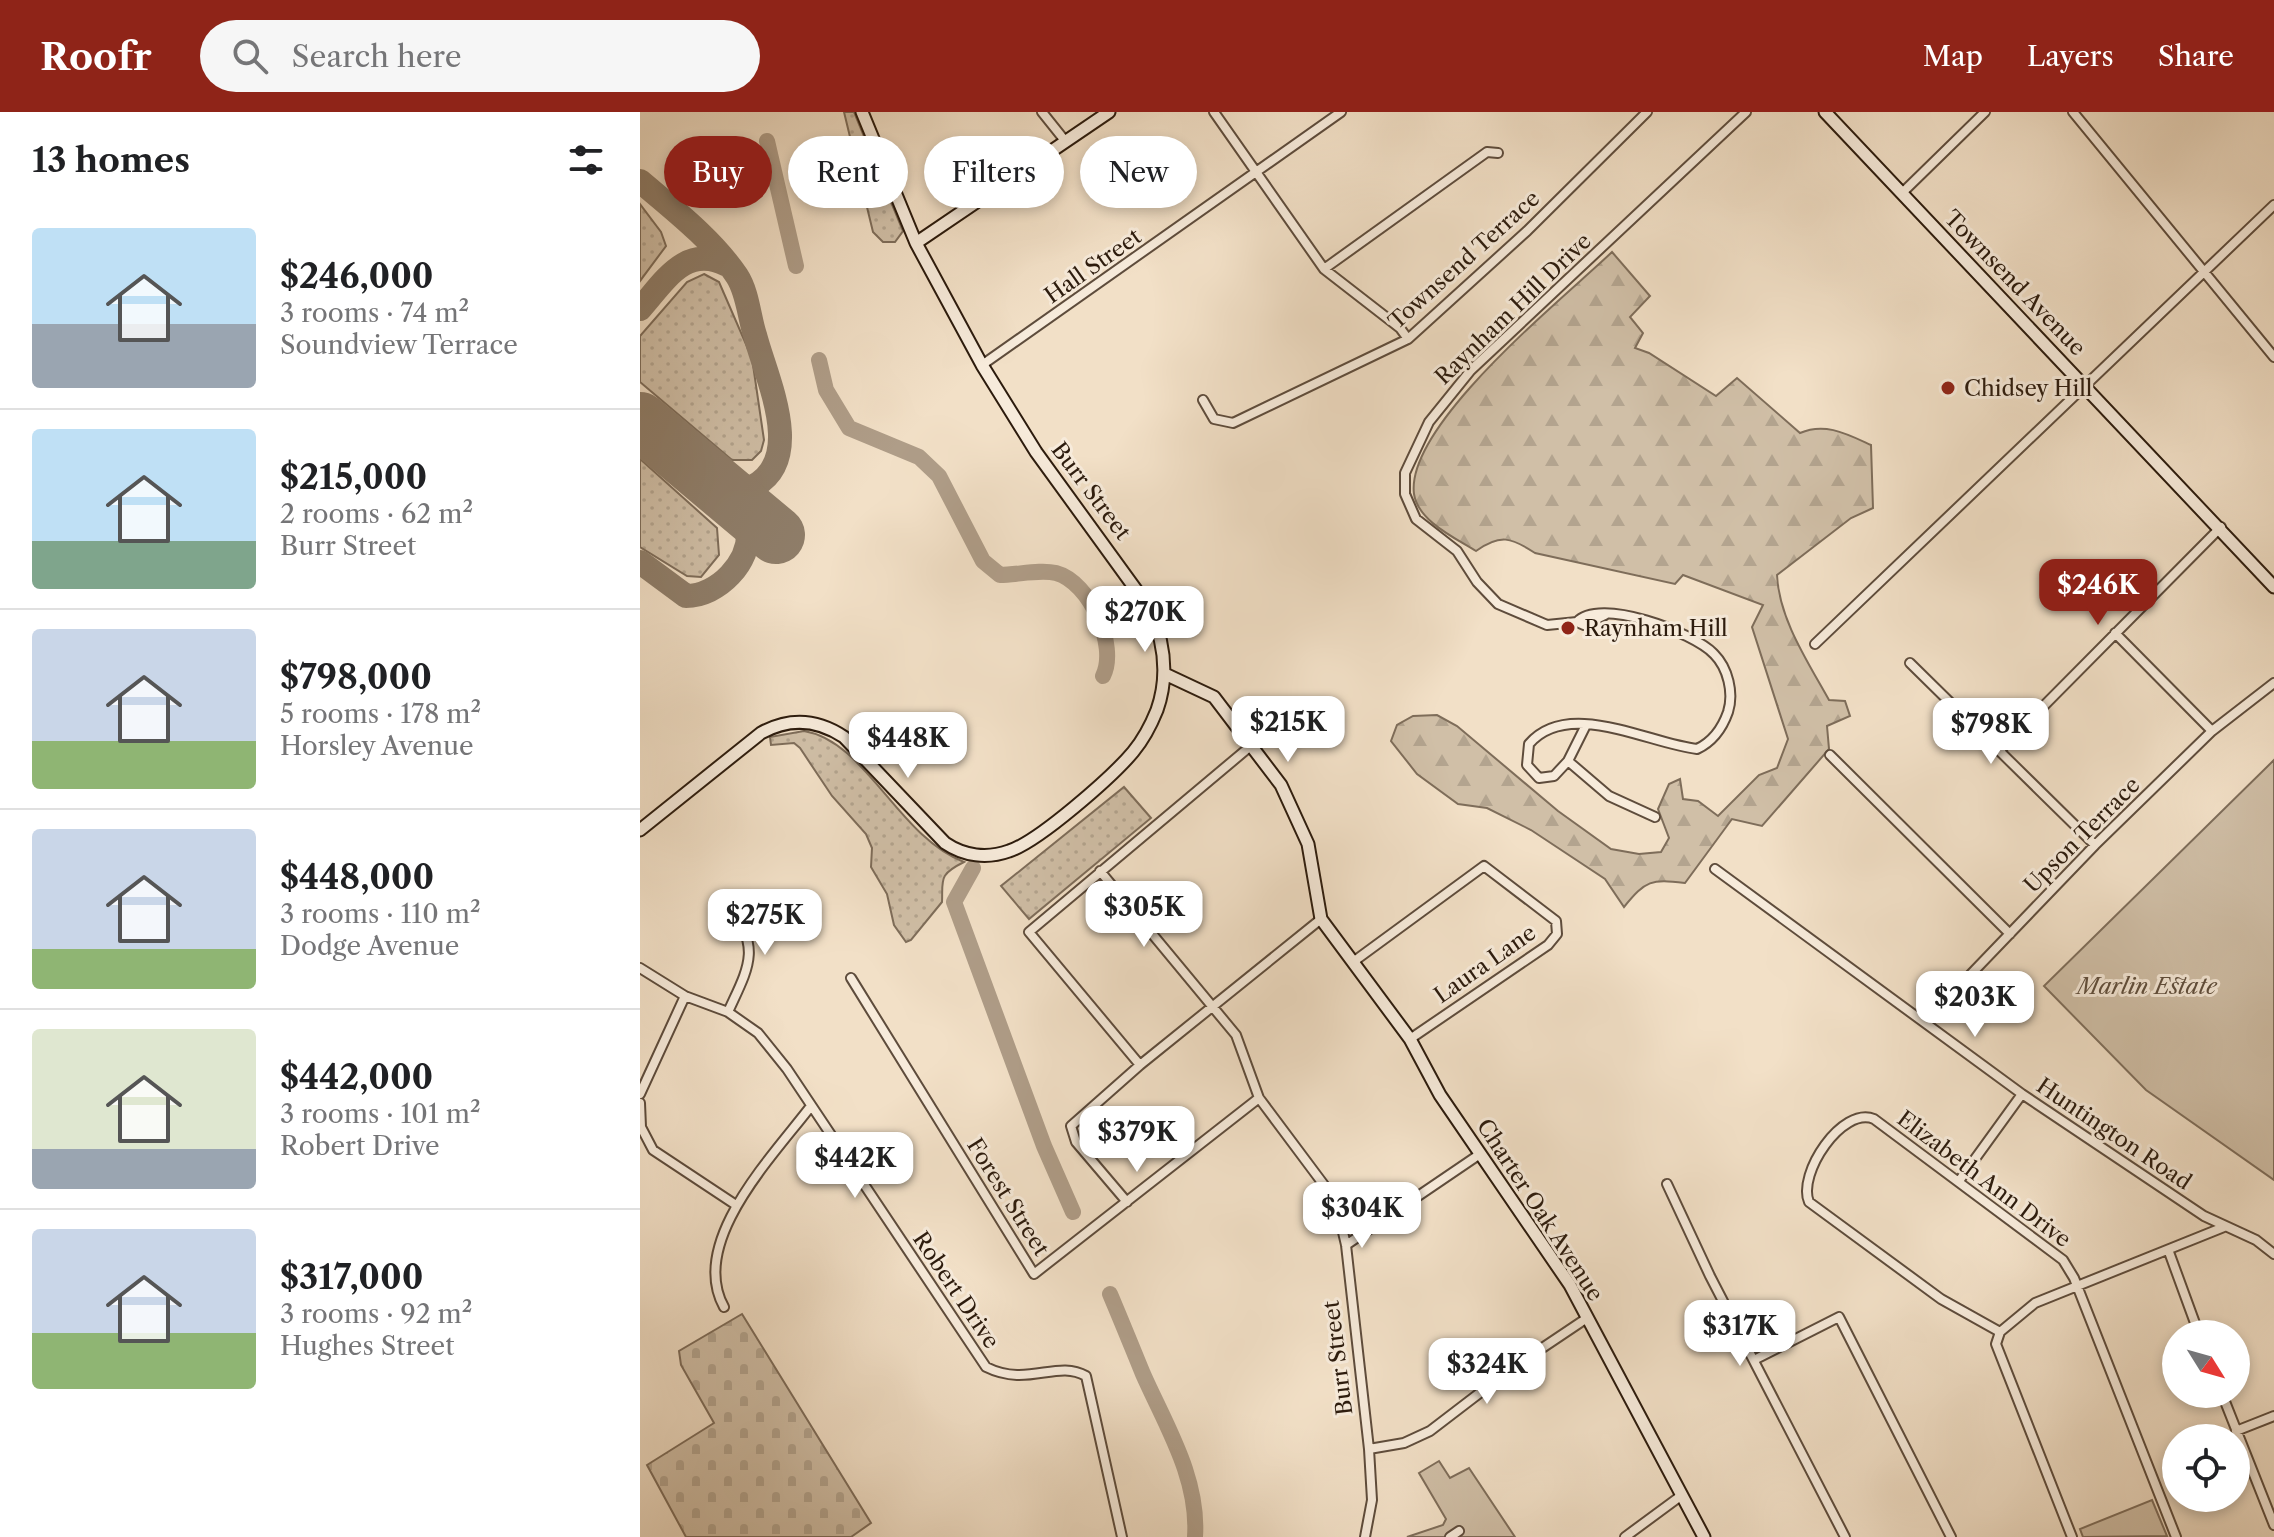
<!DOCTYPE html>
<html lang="en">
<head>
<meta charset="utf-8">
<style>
	body { margin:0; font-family:"Libre Caslon Text",serif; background:#f6f6f6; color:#202124; height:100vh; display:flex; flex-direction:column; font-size:30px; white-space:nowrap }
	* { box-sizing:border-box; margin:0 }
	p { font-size:26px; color:#757577 }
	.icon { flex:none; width:44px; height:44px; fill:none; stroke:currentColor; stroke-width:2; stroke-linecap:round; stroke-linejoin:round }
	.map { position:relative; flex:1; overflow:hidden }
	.drawer { display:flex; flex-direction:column; background:#fff; width:640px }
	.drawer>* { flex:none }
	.banner { position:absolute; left:24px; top:24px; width:760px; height:72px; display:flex; gap:16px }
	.needle { width:52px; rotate:127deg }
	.fabs { position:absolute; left:1522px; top:1208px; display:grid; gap:16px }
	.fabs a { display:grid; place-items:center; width:88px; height:88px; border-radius:50%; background:#fff; box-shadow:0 4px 12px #0003; font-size:40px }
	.price { position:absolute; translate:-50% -68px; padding:0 18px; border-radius:16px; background:#fff; color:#222; font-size:26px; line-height:52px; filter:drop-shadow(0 2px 4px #0008) }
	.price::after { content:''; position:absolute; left:50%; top:48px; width:24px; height:18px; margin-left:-12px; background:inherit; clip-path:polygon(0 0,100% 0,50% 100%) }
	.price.current { background:#8f2418; color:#fff }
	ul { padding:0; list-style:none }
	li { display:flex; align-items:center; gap:24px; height:200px; padding:0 32px }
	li+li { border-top:2px solid #e0e0e0 }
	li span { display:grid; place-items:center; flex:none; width:224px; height:160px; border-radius:8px; color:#555 }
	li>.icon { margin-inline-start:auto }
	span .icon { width:96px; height:96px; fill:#fffc; stroke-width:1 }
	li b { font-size:34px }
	h2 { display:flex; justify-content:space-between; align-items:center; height:96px; padding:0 32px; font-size:34px }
	.tag { padding:0 28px; border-radius:36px; background:#fff; box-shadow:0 4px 12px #0003; font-size:28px; line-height:72px }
	.tag.current { background:#8f2418; color:#fff }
	header { display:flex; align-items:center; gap:48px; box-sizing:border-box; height:112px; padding:0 40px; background:#8f2418; color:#fff }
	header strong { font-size:38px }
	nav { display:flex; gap:44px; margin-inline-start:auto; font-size:28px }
	.search { width:560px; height:72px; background:#f6f6f6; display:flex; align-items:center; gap:20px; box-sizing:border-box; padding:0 28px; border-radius:44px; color:#757577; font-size:30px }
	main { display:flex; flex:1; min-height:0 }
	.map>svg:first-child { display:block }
	.grass { fill:url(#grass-dots); stroke:#7e6d5a; stroke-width:2 }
	.forest { fill:url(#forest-firs); stroke:#7e6d5a; stroke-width:2 }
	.cemetery { fill:url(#cemetery-stones); stroke:#7e6d5a; stroke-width:2 }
	.park { fill:#d0bfa7; stroke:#7e6d5a; stroke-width:2 }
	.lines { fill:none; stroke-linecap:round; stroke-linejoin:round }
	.river { stroke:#af9d88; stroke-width:16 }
	.taxiway { stroke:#8f7e6a; stroke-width:24 }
	.runway { stroke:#8f7e6a; stroke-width:58 }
	.street-casing { stroke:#5e4c3c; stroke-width:12 }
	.secondary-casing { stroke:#2c1b0d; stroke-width:15 }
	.street { stroke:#f7ebdb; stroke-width:8 }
	.secondary { stroke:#f7ebdb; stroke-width:11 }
	.poi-dot { fill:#8f2418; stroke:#f7ebdb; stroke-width:3 }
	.labels { text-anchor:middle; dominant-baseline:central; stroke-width:6; stroke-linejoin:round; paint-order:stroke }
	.street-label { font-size:22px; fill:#2c1b0d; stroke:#f7ebdb }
	.poi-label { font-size:22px; fill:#2c1b0d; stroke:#f7ebdb; text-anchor:start }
	.park-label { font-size:22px; font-style:italic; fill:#5d4c3b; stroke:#f7ebdb }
</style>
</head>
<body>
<header>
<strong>Roofr</strong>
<div class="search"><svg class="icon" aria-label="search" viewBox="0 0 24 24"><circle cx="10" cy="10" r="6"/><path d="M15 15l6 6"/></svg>Search here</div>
<nav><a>Map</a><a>Layers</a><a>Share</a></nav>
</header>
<main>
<section class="drawer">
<h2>13 homes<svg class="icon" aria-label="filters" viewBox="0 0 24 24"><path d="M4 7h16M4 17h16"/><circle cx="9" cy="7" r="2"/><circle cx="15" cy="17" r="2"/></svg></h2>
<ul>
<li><span style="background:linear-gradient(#bfe0f5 60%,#9aa5b1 0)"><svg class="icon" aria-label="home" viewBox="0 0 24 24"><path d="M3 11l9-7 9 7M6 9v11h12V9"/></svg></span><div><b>$246,000</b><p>3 rooms · 74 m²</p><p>Soundview Terrace</p></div></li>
<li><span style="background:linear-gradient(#bfe0f5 70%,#7fa58c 0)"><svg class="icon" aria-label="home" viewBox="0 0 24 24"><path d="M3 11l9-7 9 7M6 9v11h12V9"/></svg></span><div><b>$215,000</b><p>2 rooms · 62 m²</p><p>Burr Street</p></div></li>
<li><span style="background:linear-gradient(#c9d6e8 70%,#8fb573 0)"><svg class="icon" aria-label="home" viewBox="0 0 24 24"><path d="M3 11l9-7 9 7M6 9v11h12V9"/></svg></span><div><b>$798,000</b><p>5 rooms · 178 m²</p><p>Horsley Avenue</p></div></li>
<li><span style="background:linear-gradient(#c9d6e8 75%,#8fb573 0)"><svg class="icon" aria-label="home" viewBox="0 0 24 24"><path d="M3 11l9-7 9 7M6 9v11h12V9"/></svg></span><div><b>$448,000</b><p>3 rooms · 110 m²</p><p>Dodge Avenue</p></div></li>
<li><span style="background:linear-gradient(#dfe7d0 75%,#9aa5b1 0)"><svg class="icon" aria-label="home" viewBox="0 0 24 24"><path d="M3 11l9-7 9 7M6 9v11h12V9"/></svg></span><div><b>$442,000</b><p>3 rooms · 101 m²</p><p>Robert Drive</p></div></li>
<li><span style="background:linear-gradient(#c9d6e8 65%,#8fb573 0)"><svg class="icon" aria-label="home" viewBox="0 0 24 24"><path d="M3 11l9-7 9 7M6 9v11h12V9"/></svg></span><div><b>$317,000</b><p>3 rooms · 92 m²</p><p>Hughes Street</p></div></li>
</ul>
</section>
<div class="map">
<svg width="1634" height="1425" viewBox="0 0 1634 1425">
	<defs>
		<pattern id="grass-dots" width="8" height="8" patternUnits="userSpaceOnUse" patternTransform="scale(2)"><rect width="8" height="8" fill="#d0bfa7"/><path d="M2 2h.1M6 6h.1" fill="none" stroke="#b3a48f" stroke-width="1.8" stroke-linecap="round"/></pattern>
		<pattern id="forest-firs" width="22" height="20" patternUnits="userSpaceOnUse" patternTransform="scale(2)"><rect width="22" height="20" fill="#d0bfa7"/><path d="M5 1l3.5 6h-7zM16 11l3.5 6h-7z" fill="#b3a48f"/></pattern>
		<pattern id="cemetery-stones" width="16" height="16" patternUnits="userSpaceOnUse" patternTransform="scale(2)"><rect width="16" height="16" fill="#d0bfa7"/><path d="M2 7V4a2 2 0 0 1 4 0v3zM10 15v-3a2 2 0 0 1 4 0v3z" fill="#b3a48f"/></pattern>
	</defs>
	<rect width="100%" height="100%" fill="#f2e0c7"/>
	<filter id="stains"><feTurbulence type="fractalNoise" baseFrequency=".0025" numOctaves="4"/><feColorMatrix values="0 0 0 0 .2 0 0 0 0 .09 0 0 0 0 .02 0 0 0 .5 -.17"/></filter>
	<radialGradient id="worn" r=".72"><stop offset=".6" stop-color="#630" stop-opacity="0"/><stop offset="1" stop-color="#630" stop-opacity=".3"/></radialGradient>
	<!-- grass -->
	<path class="grass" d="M204,0H214L263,119L255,130H243L233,120Z
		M0,92L21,120L26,134L0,169Z
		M64,162L79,170L112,246L124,328L121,339L112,348H92L0,270V224L47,170Z
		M0,347L77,416L79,443L61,465L47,464L0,435Z
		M164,619C226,629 258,725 324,750C298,763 303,767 302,790L271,828L266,830L254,813L247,782L231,755L232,736L226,722L192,684L160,636L154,631L131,633L130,625Z
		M484,675L511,706L389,807L361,774Z"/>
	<!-- forest -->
	<path class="forest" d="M972,140L1010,184L990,205L1003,221L995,236L1009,241L1076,284L1097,266L1160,321C1185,310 1207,322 1231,333L1233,396L1211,406L1137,463C1139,507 1168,550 1189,588L1205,589L1210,604L1187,614L1189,637L1122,714L1092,707L1045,771C1011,767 1006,768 984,795L965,767L891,718L847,696L818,692L777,662L751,629L757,613L773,604L797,603L817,614L918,699L971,737L999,742L1021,740L1029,726L1018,697L1029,672L1040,667L1043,687L1058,689L1078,704L1119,663L1137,656L1148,627L1112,515L1123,493L1043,463L1035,472L895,441C871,425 860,422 836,439C815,426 778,409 774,382C765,313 924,186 972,140Z"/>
	<!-- cemetery -->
	<path class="cemetery" d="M102,1202L231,1411L211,1425H46L7,1353L74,1311L41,1253L39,1239Z"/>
	<!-- park -->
	<path class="park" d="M1634,648V1068L1506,978L1404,874Z
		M799,1349L810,1366L829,1356L875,1425H767L803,1413L806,1407L779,1361Z
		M1512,1388L1527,1424L1443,1425L1440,1417Z"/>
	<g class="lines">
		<!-- river -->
		<path class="river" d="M127,29L156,154
			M179,248L186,278L209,316L279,345L299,364L343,449L360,463C377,463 400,457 416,461C450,470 478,534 463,564
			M333,756L314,790L404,1034L433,1100
			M470,1182C481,1208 492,1235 503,1262C526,1314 559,1366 555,1425"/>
		<!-- taxiway -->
		<path class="taxiway" d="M0,69C33,97 73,128 97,164C108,181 109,205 115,223C126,266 167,348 112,375L77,372
			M0,197C24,170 46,131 87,153
			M0,450L46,484C78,484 111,450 108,417C107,406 101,397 95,388"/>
		<!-- runway -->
		<path class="runway" d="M0,309L136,423"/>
		<!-- street casing -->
		<g class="street-casing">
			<path id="street" d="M402,0L426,30
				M574,0L684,157L760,216L768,227
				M1433,0L1634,245
				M1262,81L1345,0
				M684,157L847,40L858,41
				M342,253L701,0
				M563,288L574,307L593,311L768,227L887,119L1007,0
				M965,503L944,513L937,510L907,513L858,492L837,470L817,439L776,407L765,382V361L789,310L831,258L1106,0
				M937,510C959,485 1053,520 1074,542C1088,556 1094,581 1088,600C1082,617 1072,630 1057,637C1010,632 928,586 889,632L887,653L899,666L914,664L928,649L969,684L1015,705
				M1475,521L1572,619
				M1175,532L1634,93
				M1270,551L1455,733
				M1359,639L1581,415
				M1190,643L1370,822
				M928,649L946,613
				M1075,757L1382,982L1564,1104L1616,1128L1634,1142
				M460,759L596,923L619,986L687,1077L698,1099L706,1133L729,1337L732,1388L725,1425
				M713,850L844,754L916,809L917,822L908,833L770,927
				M0,856L45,884L88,900L118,921L147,957L346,1255C388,1276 417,1247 446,1264L482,1425
				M211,866L394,1162L619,986
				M88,900C107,858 123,836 89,795
				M1285,910L1455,733L1572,619L1634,571
				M500,953L389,820L613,632
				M0,982L45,884
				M0,991L1,1015L13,1038L96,1093
				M1319,1069L1382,982
				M1027,1072L1070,1164L1205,1425
				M487,1090L436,1030L431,1014L500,953L681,807
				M706,1133L840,1042
				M1529,1140L1559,1222
				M84,1195C48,1130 133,1044 171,994
				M1360,1220L1301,1187L1169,1090C1157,1062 1202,994 1234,1007L1423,1148L1434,1166L1536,1425
				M1360,1220L1395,1191L1584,1115
				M1360,1220L1356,1232L1432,1425
				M1114,1248L1199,1205L1311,1425
				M1582,1282L1634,1413
				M1596,1319L1634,1304
				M729,1337L764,1331L790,1319L871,1257L947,1206
				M810,1425L819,1419
				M985,1425L1042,1383"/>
		</g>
		<!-- secondary casing -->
		<g class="secondary-casing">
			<path id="secondary" d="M1185,0L1634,475
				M276,131L469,0
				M525,562L574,585L641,673L668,732L681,807L770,927L800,983L930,1173L1064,1425
				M0,718L121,621C150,605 177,607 204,625L305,731C324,744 347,747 369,739C398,730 472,665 493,640C503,628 511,613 517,598C529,564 524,529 510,497L396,340L342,253L276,131L222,0"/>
		</g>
		<!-- street -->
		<use href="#street" class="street"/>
		<!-- secondary -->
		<use href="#secondary" class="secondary"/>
	</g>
	<!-- markers -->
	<g class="poi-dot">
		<circle cx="1308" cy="276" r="8"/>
		<circle cx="928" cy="516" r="8"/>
	</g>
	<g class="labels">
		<!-- street labels -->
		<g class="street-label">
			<text transform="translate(824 148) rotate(-42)">Townsend Terrace</text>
			<text transform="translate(453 154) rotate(-35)">Hall Street</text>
			<text transform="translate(1375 171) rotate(46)">Townsend Avenue</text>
			<text transform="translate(873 197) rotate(-44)">Raynham Hill Drive</text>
			<text transform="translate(451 379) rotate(53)">Burr Street</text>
			<text transform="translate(1442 723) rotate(-45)">Upson Terrace</text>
			<text transform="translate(845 852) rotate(-35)">Laura Lane</text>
			<text transform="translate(1474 1022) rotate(34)">Huntington Road</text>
			<text transform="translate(1344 1067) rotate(37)">Elizabeth Ann Drive</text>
			<text transform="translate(368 1085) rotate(58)">Forest Street</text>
			<text transform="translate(900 1098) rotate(57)">Charter Oak Avenue</text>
			<text transform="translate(316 1178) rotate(56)">Robert Drive</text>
			<text transform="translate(698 1246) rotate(-97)">Burr Street</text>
		</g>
		<!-- poi labels -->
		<g class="poi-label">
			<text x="1324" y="276">Chidsey Hill</text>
			<text x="944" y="516">Raynham Hill</text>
		</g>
		<!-- park labels -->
		<g class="park-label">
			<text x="1507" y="874">Marlin Estate</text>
		</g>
	</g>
	<rect width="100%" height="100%" filter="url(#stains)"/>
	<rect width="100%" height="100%" fill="url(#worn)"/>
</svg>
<div class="fabs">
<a><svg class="needle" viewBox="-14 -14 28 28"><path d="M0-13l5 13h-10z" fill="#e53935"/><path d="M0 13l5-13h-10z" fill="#757577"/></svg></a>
<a><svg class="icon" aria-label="locate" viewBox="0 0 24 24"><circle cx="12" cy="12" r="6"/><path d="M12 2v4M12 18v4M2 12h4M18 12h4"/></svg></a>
</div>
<b class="price current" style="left:1458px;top:515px">$246K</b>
<b class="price" style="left:505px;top:542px">$270K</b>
<b class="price" style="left:648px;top:652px">$215K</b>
<b class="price" style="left:1351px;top:654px">$798K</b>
<b class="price" style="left:268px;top:668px">$448K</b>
<b class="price" style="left:504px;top:837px">$305K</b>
<b class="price" style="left:125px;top:845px">$275K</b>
<b class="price" style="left:1335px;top:927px">$203K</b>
<b class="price" style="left:497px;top:1062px">$379K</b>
<b class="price" style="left:215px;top:1088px">$442K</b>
<b class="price" style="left:722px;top:1138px">$304K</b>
<b class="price" style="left:1100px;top:1256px">$317K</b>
<b class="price" style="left:847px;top:1294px">$324K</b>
<div class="banner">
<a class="tag current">Buy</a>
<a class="tag">Rent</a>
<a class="tag">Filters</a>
<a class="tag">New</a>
</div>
</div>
</main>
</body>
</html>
